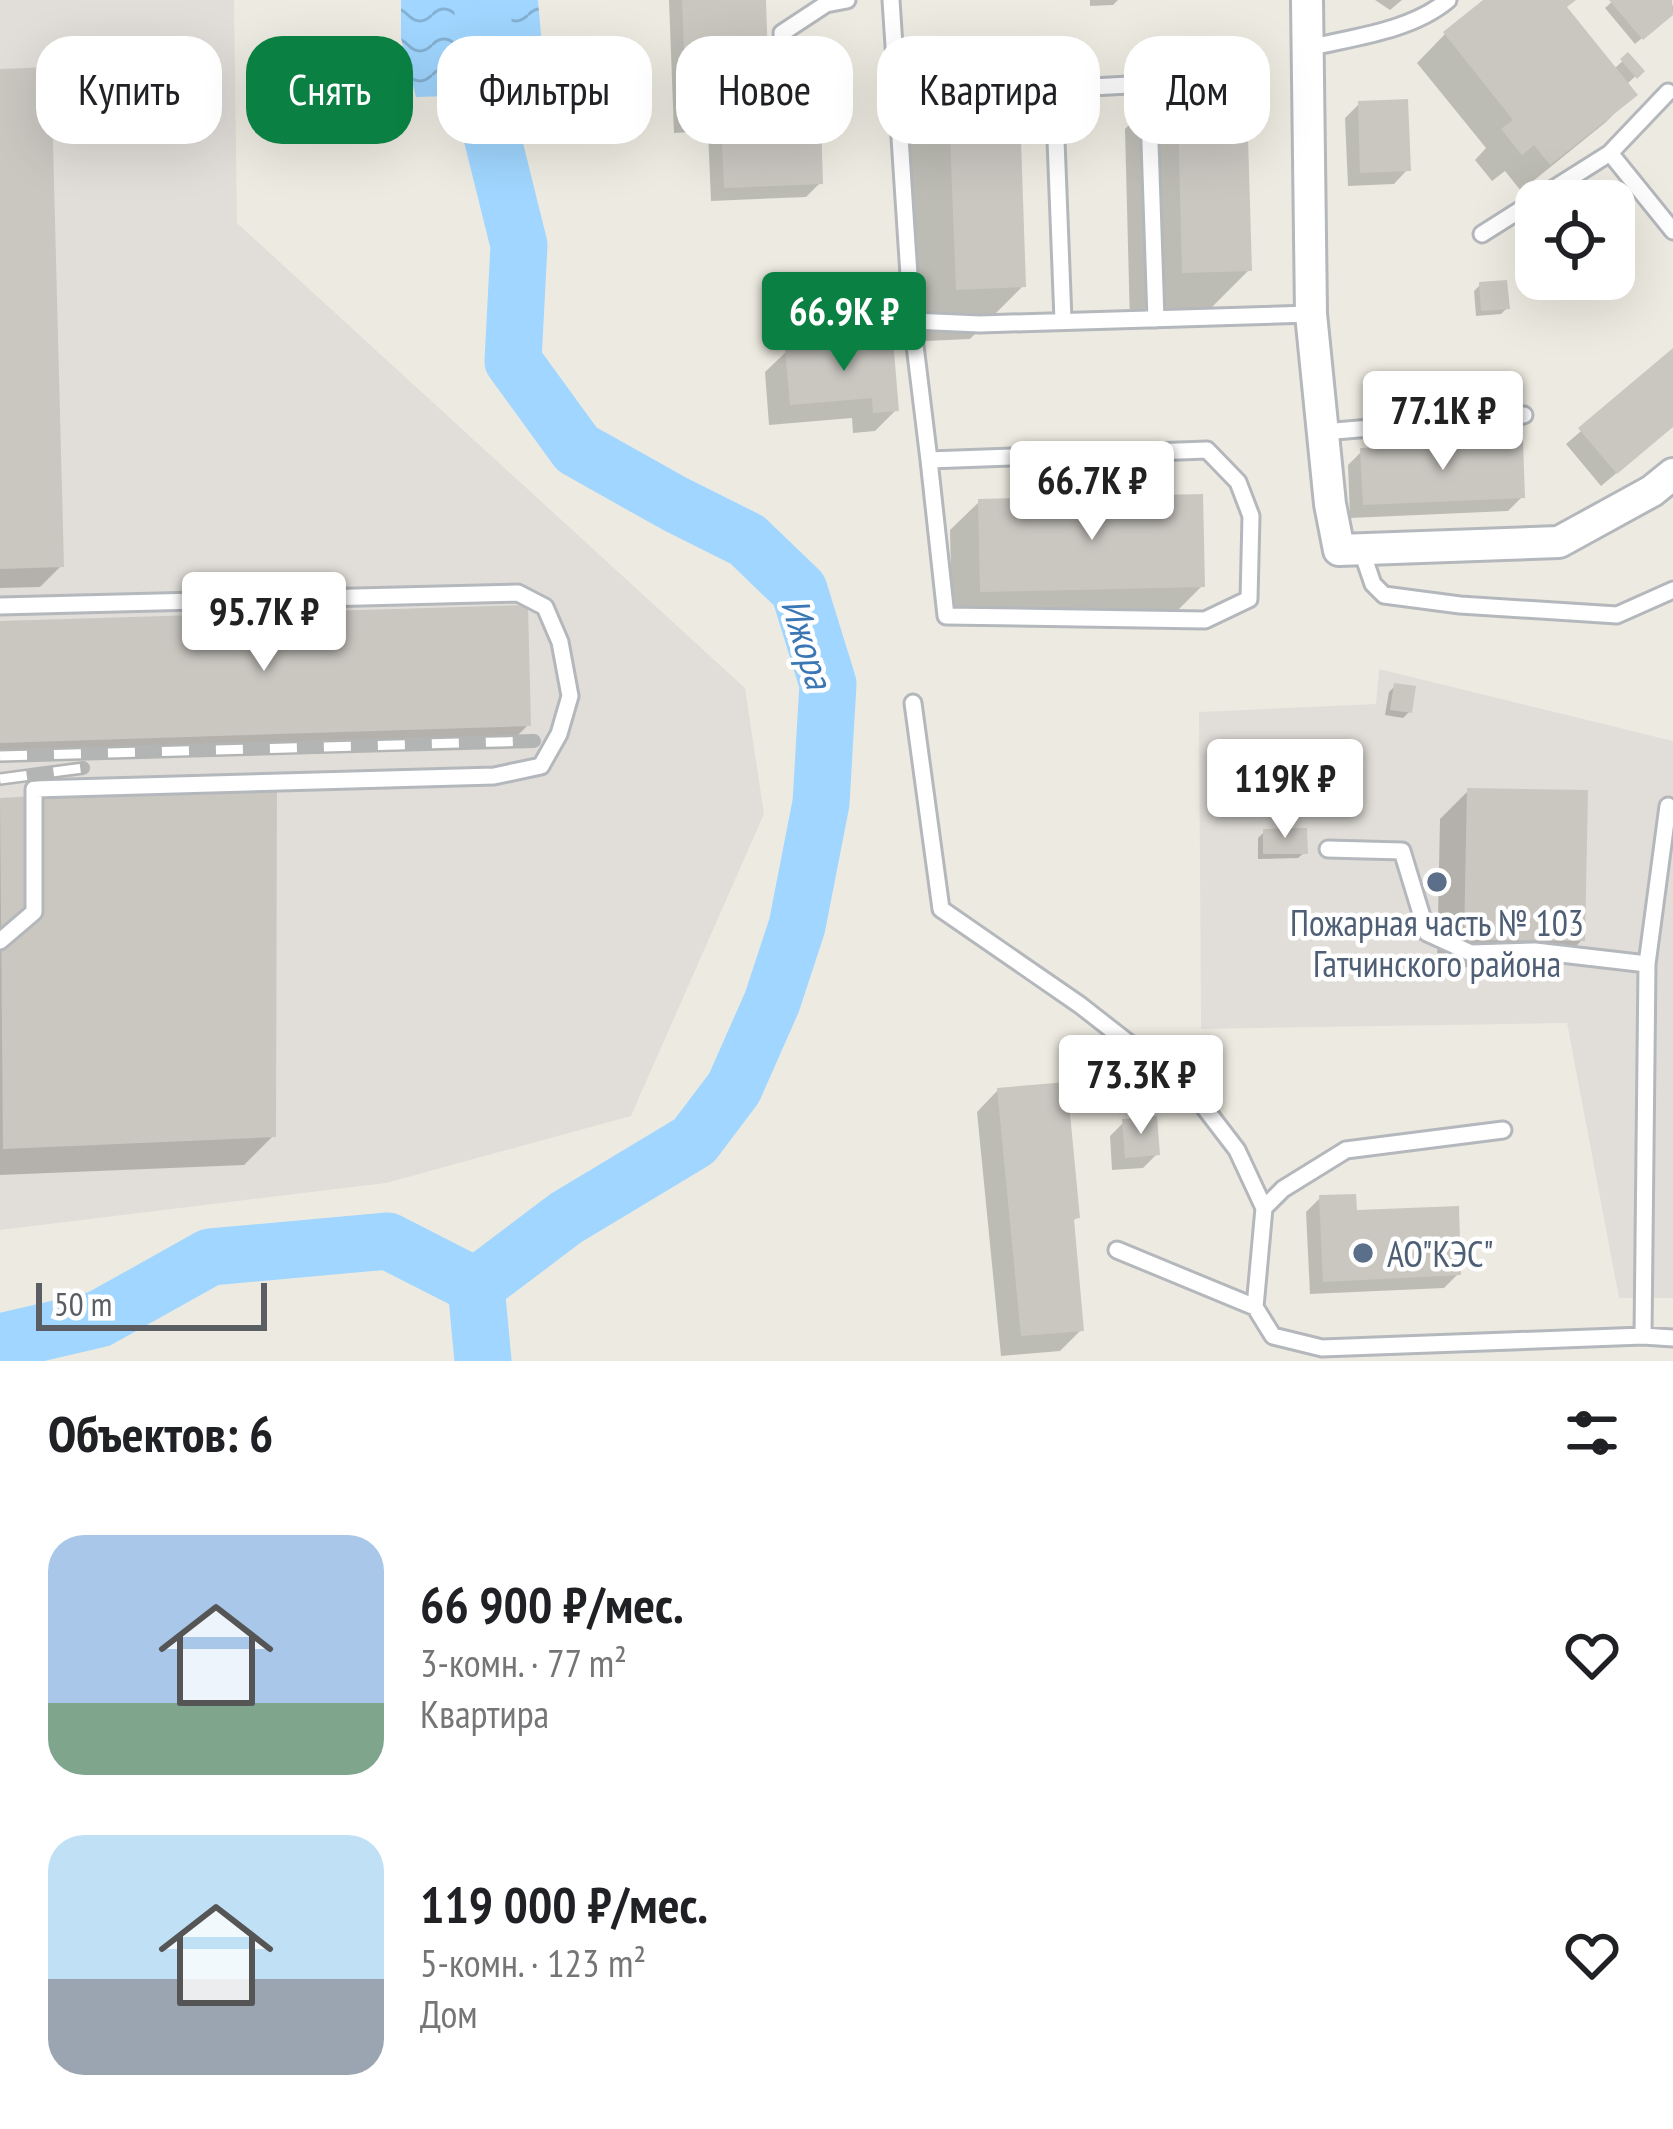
<!DOCTYPE html>
<html lang="ru">
<head>
<meta charset="utf-8">
<style>
	body { margin:0; font-family:"PT Sans Narrow",sans-serif; background:#f2f2f2; color:#202124; height:100vh; display:flex; flex-direction:column; font-size:45px; white-space:nowrap }
	* { box-sizing:border-box; margin:0 }
	p { font-size:39px; color:#757577 }
	.icon { flex:none; width:66px; height:66px; fill:none; stroke:currentColor; stroke-width:2; stroke-linecap:round; stroke-linejoin:round }
	.map { position:relative; height:1361px; overflow:hidden }
	.sheet { display:flex; flex-direction:column; background:#fff; flex:1 }
	.sheet>* { flex:none }
	.hud { position:absolute; left:36px; top:36px; width:1602px; height:108px; display:flex; gap:24px }
	.buttons { position:absolute; left:1515px; top:180px; display:grid; gap:24px }
	.buttons a { display:grid; place-items:center; width:120px; height:120px; border-radius:24px; background:#fff; box-shadow:0 12px 48px #0002; font-size:60px }
	.scale { position:absolute; left:36px; bottom:30px; width:231px; box-sizing:border-box; padding-left:12px; border:6px solid #5a5e63; border-top:0; font-size:33px; line-height:42px; white-space:nowrap; color:#5a5e63; -webkit-text-stroke:9px #fff; paint-order:stroke }
	.price { position:absolute; translate:-50% -102px; padding:0 27px; border-radius:12px; background:#fff; color:#222; font-size:39px; line-height:78px; filter:drop-shadow(0 3px 6px #0008) }
	.price::after { content:''; position:absolute; left:50%; top:72px; width:36px; height:27px; margin-left:-18px; background:inherit; clip-path:polygon(0 0,100% 0,50% 100%) }
	.price.on { background:#0b8043; color:#fff }
	ul { padding:0; list-style:none }
	li { display:flex; align-items:center; gap:36px; height:300px; padding:0 48px }
	li span { display:grid; place-items:center; flex:none; width:336px; height:240px; border-radius:36px; color:#555 }
	li>.icon { margin-inline-start:auto }
	span .icon { width:144px; height:144px; fill:#fffc; stroke-width:1 }
	li b { font-size:51px }
	h2 { display:flex; justify-content:space-between; align-items:center; height:144px; padding:0 48px; font-size:51px }
	.chip { padding:0 42px; border-radius:36px; background:#fff; box-shadow:0 12px 48px #0002; font-size:42px; line-height:108px }
	.chip.on { background:#0b8043; color:#fff }
	.map>svg:first-child { display:block }
	.industrial { fill:#e1ded9 }
	.water { fill:url(#water-waves) }
	.shadow { fill:#0003 }
	.lines { fill:none; stroke-linecap:round; stroke-linejoin:round }
	.river { stroke:#a0d6ff; stroke-width:57 }
	.building { fill:#cac7c1 }
	.lane-casing { stroke:#b4b8bc; stroke-width:21 }
	.street-casing { stroke:#b4b8bc; stroke-width:36 }
	.lane { stroke:#fff; stroke-width:15 }
	.street { stroke:#fff; stroke-width:30 }
	.rail-casing { stroke:#b3b4b4; stroke-width:14 }
	.rail { stroke:#fff; stroke-width:9; stroke-dasharray:27; stroke-linecap:butt }
	.service-dot { fill:#5c6f8a; stroke:#fff; stroke-width:4.5 }
	.labels { text-anchor:middle; dominant-baseline:central; stroke-width:9; stroke-linejoin:round; paint-order:stroke }
	.service-label { font-size:36px; fill:#4e5e75; stroke:#fff }
	.water-label { font-size:39px; font-style:italic; fill:#3a77b4; stroke:#fff }
</style>
</head>
<body>
<div class="map">
<svg width="1673" height="1361" viewBox="0 0 1673 1361">
	<defs>
		<pattern id="water-waves" width="16" height="10" patternUnits="userSpaceOnUse" patternTransform="scale(3)"><rect width="16" height="10" fill="#a0d6ff"/><path d="M0 5q4-4 8 0t8 0" fill="none" stroke="#85b1d2"/></pattern>
	</defs>
	<rect width="100%" height="100%" fill="#edebe1"/>
	<!-- industrial -->
	<path class="industrial" d="M0,0H234L237,223L745,688L764,814L631,1116L386,1183L0,1230Z
		M1379,669L1673,741V1298H1619L1567,1023L1201,1029L1199,712L1376,704Z"/>
	<!-- water -->
	<path class="water" d="M401,0H538L541,35L521,94L416,97L401,38Z"/>
	<!-- shadow -->
	<path class="shadow" d="M669,0H763L768,124L820,183L806,197L711,201L708,131L674,133Z
		M1090,0H1118L1113,5L1090,6Z
		M1375,0H1402L1390,10Z
		M1488,0H1573L1565,8L1614,69L1628,56L1641,71L1626,85L1634,94L1606,122L1521,191L1505,171L1492,181L1475,160L1486,148L1417,63L1445,34Z
		M1614,0H1668L1673,6V12L1635,44L1605,8Z
		M0,72L61,566L40,587L0,588Z
		M1178,76L1249,270L1195,324L1130,325L1125,129Z
		M949,87L1023,286L970,339L903,342L896,140Z
		M1359,104L1407,170L1394,184L1348,186L1345,118Z
		M1480,285L1507,308L1501,314L1476,316L1474,291Z
		M787,351L896,410L875,431L853,433L852,418L769,425L765,372Z
		M1673,352V426L1601,486L1566,444Z
		M1362,451L1522,497L1508,511L1350,518L1348,465Z
		M979,502L1202,586L1174,614L952,619L950,530Z
		M0,624L528,725L507,746L0,762Z
		M1395,686L1409,712L1403,718L1385,715L1389,692Z
		M274,785L273,1136L244,1165L0,1175V801Z
		M1468,791L1582,940L1554,968L1437,967L1440,819Z
		M1264,832L1305,852L1298,858L1258,859V838Z
		M998,1090L1077,1217L1072,1222L1081,1330L1060,1351L1001,1356L977,1112Z
		M1124,1122L1157,1154L1143,1168L1112,1170L1110,1136Z
		M1320,1198L1458,1274L1444,1288L1310,1294L1306,1212Z"/>
	<g class="lines">
		<!-- river -->
		<path class="river" d="M476,1286L566,1218L694,1141L734,1088L772,1002L797,926L821,803L828,684L799,590L747,540L675,504L577,449L513,361L519,245L483,100V0
			M0,1342L99,1319L210,1257L388,1241L476,1286L483,1361"/>
	</g>
	<!-- building -->
	<path class="building" d="M682,0H766L770,121L821,119L823,184L724,188L721,119L687,120Z
		M1483,0H1576L1567,7L1638,95L1550,165L1534,145L1522,155L1501,129L1513,120L1443,32Z
		M1609,0H1672L1673,15L1643,40Z
		M1628,52L1645,71L1637,79L1620,59Z
		M51,67L64,567L0,569V69Z
		M1246,71L1252,271L1182,273L1177,73Z
		M1019,81L1026,287L956,290L948,84Z
		M1408,99L1411,171L1360,173L1358,101Z
		M1507,280L1510,309L1481,311L1479,282Z
		M893,339L899,411L873,413L872,398L790,405L785,348Z
		M1673,348V427L1617,474L1578,428Z
		M1523,441L1525,498L1363,505L1360,448Z
		M1203,494L1205,587L980,592L978,499Z
		M528,605L531,726L0,743V621Z
		M1394,683L1416,686L1412,713L1390,710Z
		M277,782L276,1137L3,1149L0,798Z
		M1467,788L1588,790L1585,941L1464,940Z
		M1307,828L1308,854H1263V829Z
		M1067,1082L1080,1218L1074,1219L1084,1331L1021,1336L997,1088Z
		M1157,1116L1160,1155L1125,1158L1122,1119Z
		M1356,1194L1357,1210L1459,1206L1461,1275L1323,1282L1319,1195Z"/>
	<g class="lines">
		<!-- lane casing -->
		<g class="lane-casing">
			<path id="lane" d="M891,0L912,321L929,460L1207,450L1238,482L1251,516L1249,599L1205,620L946,616L929,460
				M1308,48C1354,37 1411,31 1448,0
				M1668,92L1610,153L1673,231
				M785,109L782,33L826,4L847,0
				M1482,234L1610,153
				M1063,320L1054,89L1148,84L1156,319
				M912,321L980,324L1311,314
				M1323,432L1524,415
				M1361,549L1373,584L1384,595L1460,605L1617,615L1673,590
				M0,606L518,593L545,607L560,642L570,696L559,734L541,766L494,776L34,789V912L0,941
				M913,703L941,909L1080,1005L1194,1094L1237,1150L1264,1208L1255,1307L1273,1336L1322,1348L1643,1336L1673,1338
				M1328,849L1402,851L1427,933L1471,953L1535,951L1647,964
				M1264,1208L1283,1189L1346,1150L1503,1130
				M1117,1250L1255,1307
				M1643,1336L1647,964L1668,806"/>
		</g>
		<!-- street casing -->
		<g class="street-casing">
			<path id="street" d="M1307,0L1311,314L1330,504L1339,550L1559,542L1652,491L1673,474"/>
		</g>
		<!-- lane -->
		<use href="#lane" class="lane"/>
		<!-- street -->
		<use href="#street" class="street"/>
		<!-- rail casing -->
		<g class="rail-casing">
			<path id="rail" d="M0,756L534,741
				M0,779L83,768"/>
		</g>
		<!-- rail -->
		<use href="#rail" class="rail"/>
	</g>
	<!-- markers -->
	<g class="service-dot">
		<circle cx="1437" cy="882" r="12"/>
		<circle cx="1363" cy="1253" r="12"/>
	</g>
	<g class="labels">
		<!-- service labels -->
		<g class="service-label">
			<text x="1437" y="922">Пожарная часть № 103<tspan x="1437" dy="41">Гатчинского района</tspan></text>
			<text x="1387" y="1253" text-anchor="start">АО"КЭС"</text>
		</g>
		<!-- water labels -->
		<g class="water-label">
			<text transform="translate(808 643) rotate(73)">Ижора</text>
		</g>
	</g>
</svg>
<div class="buttons">
<a><svg class="icon" aria-label="locate" viewBox="0 0 24 24"><circle cx="12" cy="12" r="6"/><path d="M12 2v4M12 18v4M2 12h4M18 12h4"/></svg></a>
</div>
<div class="scale">50 m</div>
<b class="price on" style="left:844px;top:374px">66.9K ₽</b>
<b class="price" style="left:1443px;top:473px">77.1K ₽</b>
<b class="price" style="left:1092px;top:543px">66.7K ₽</b>
<b class="price" style="left:264px;top:674px">95.7K ₽</b>
<b class="price" style="left:1285px;top:841px">119K ₽</b>
<b class="price" style="left:1141px;top:1137px">73.3K ₽</b>
<div class="hud">
<a class="chip">Купить</a>
<a class="chip on">Снять</a>
<a class="chip">Фильтры</a>
<a class="chip">Новое</a>
<a class="chip">Квартира</a>
<a class="chip">Дом</a>
</div>
</div>
<section class="sheet">
<h2>Объектов: 6<svg class="icon" aria-label="filters" viewBox="0 0 24 24"><path d="M4 7h16M4 17h16"/><circle cx="9" cy="7" r="2"/><circle cx="15" cy="17" r="2"/></svg></h2>
<ul>
<li><span style="background:linear-gradient(#a9c7e8 70%,#7fa58c 0)"><svg class="icon" aria-label="home" viewBox="0 0 24 24"><path d="M3 11l9-7 9 7M6 9v11h12V9"/></svg></span><div><b>66 900 ₽/мес.</b><p>3-комн. · 77 m²</p><p>Квартира</p></div><svg class="icon" aria-label="heart" viewBox="0 0 24 24"><path d="M12 20l-8-8c-3-5 5-10 8-4 3-6 11-1 8 4z"/></svg></li>
<li><span style="background:linear-gradient(#bfe0f5 60%,#9aa5b1 0)"><svg class="icon" aria-label="home" viewBox="0 0 24 24"><path d="M3 11l9-7 9 7M6 9v11h12V9"/></svg></span><div><b>119 000 ₽/мес.</b><p>5-комн. · 123 m²</p><p>Дом</p></div><svg class="icon" aria-label="heart" viewBox="0 0 24 24"><path d="M12 20l-8-8c-3-5 5-10 8-4 3-6 11-1 8 4z"/></svg></li>
</ul>
</section>
</body>
</html>
